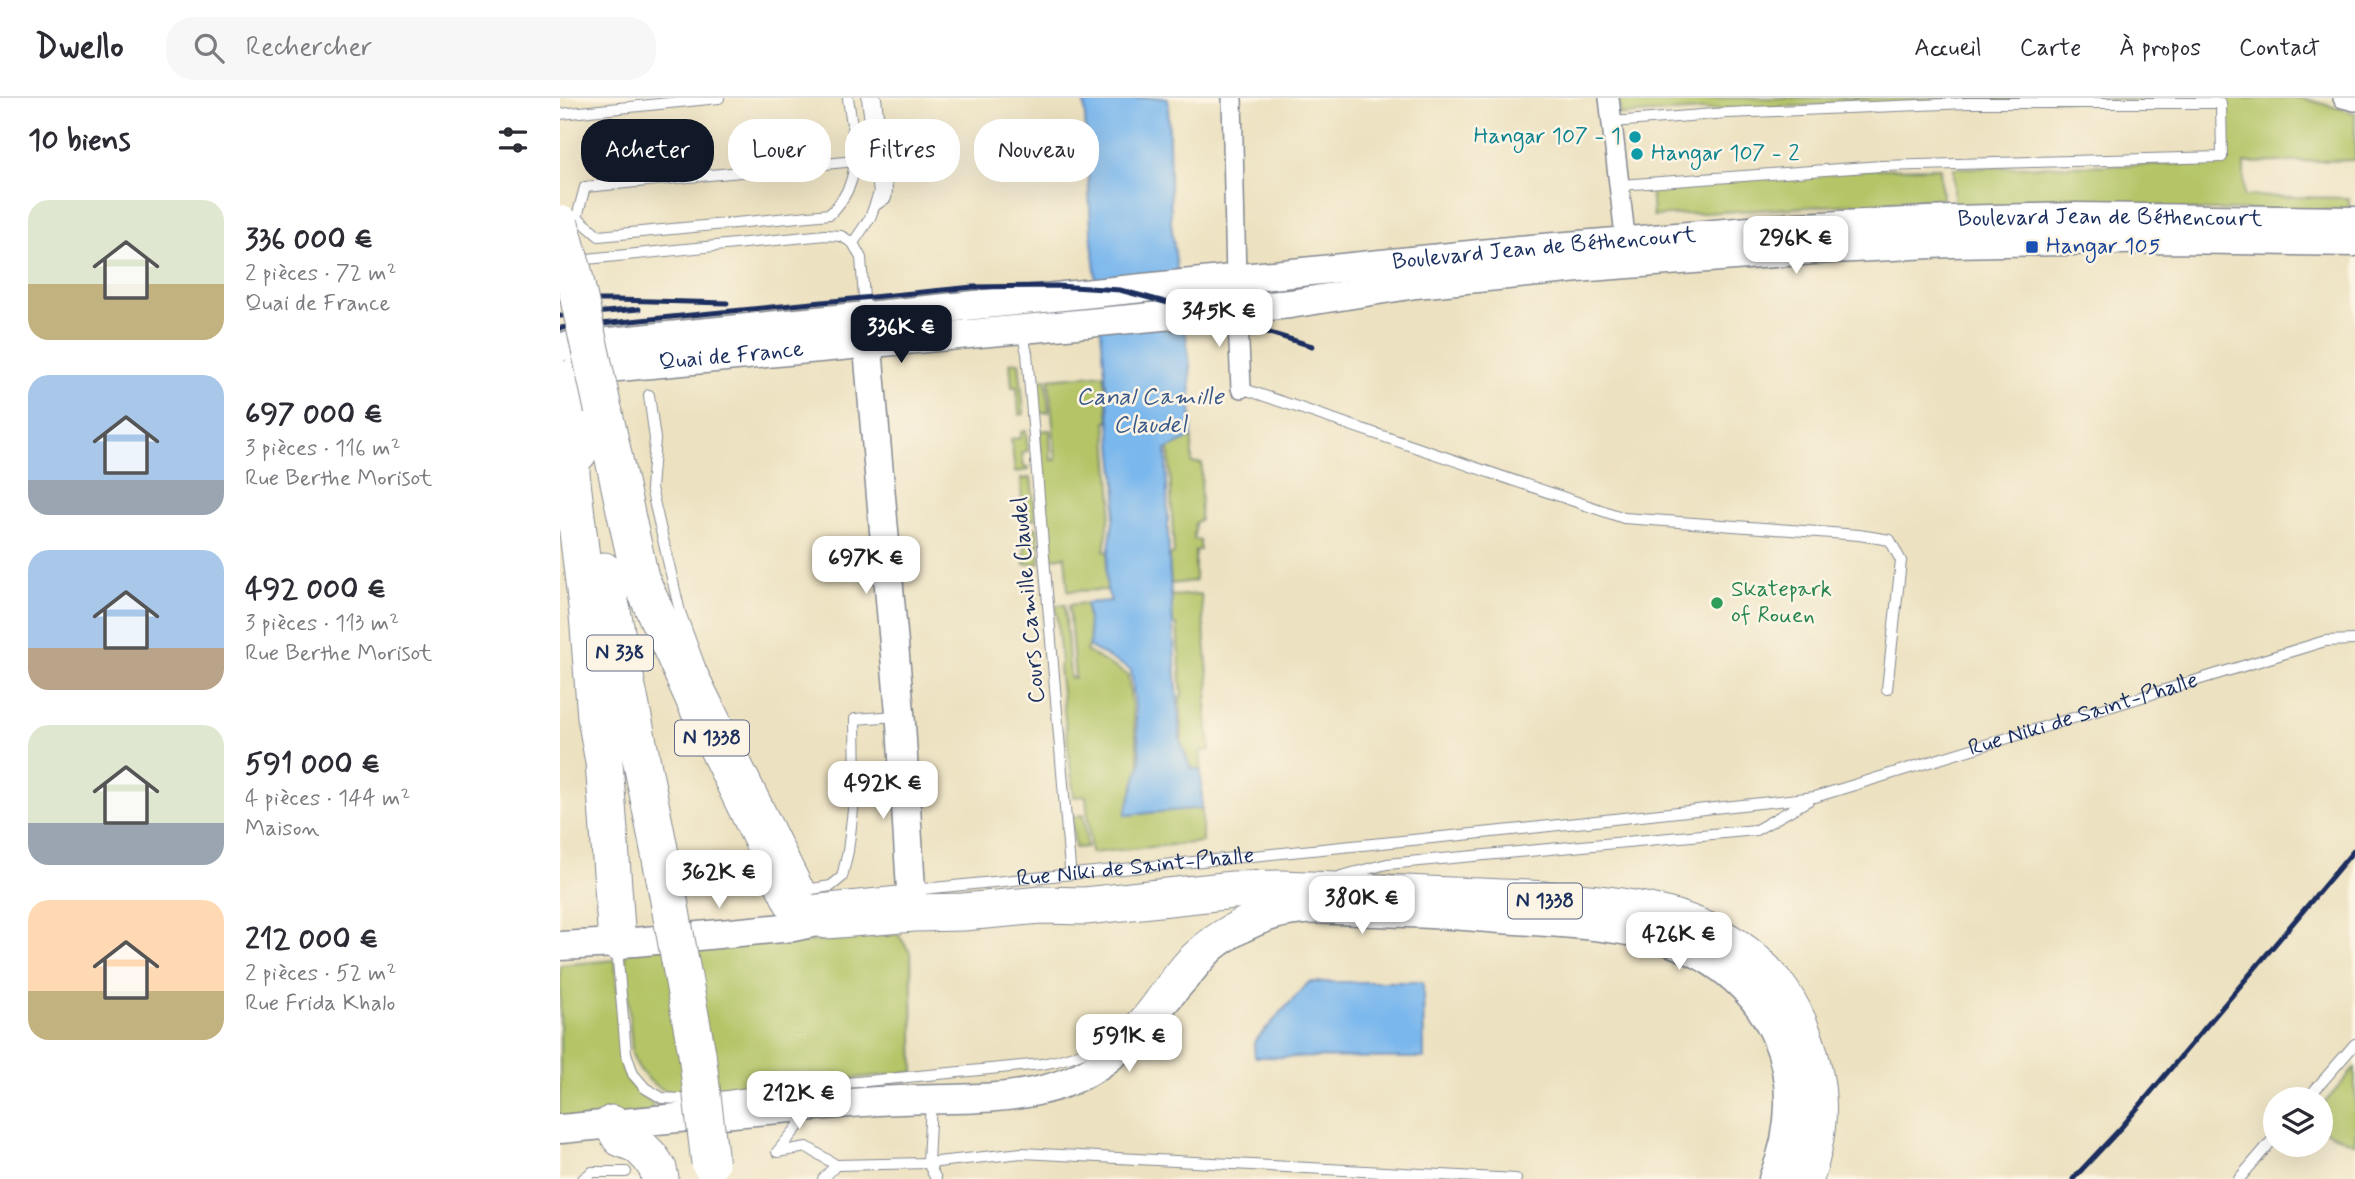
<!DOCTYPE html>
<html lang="fr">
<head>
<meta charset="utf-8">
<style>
	body { margin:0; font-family:Mynerve,sans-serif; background:#f7f7f7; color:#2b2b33; height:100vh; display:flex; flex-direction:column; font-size:26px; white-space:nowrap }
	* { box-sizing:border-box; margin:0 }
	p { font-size:23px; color:#7c7c81 }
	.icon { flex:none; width:38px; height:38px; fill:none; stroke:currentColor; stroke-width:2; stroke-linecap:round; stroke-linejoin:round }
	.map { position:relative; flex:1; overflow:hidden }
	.sheet { display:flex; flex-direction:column; background:#fff; width:560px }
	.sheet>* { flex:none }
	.hud { position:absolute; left:21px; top:21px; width:665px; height:63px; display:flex; gap:14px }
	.buttons { position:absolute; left:1703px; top:989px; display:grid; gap:14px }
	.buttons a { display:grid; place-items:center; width:70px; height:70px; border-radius:50%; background:#fff; box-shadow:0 7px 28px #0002; font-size:35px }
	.price { position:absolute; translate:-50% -60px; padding:0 16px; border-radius:14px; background:#fff; color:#222; font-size:23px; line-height:46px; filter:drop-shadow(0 2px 4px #0008) }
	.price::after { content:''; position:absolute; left:50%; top:42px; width:21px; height:16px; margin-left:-10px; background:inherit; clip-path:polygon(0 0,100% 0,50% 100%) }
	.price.current { background:#111827; color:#fff }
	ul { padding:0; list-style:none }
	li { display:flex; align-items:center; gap:21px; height:175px; padding:0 28px }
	li span { display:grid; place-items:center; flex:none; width:196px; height:140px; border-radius:21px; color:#555 }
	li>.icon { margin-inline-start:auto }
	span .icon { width:84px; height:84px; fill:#fffc; stroke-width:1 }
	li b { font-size:30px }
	h2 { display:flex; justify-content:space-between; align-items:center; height:84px; padding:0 28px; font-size:30px }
	.chip { padding:0 24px; border-radius:28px; background:#fff; box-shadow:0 7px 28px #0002; font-size:24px; line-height:63px }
	.chip.current { background:#111827; color:#fff }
	header { display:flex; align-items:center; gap:42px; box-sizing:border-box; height:98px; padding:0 35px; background:#fff; border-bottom:2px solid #e1e1e2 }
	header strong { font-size:33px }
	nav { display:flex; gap:38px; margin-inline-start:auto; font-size:24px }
	.search { width:490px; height:63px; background:#f7f7f7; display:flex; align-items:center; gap:18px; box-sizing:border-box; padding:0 24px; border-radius:28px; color:#7c7c81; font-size:26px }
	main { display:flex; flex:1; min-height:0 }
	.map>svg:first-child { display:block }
	.green { fill:#b4c466; stroke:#687a62; stroke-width:2 }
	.water { fill:#7ab7ed; stroke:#4a73a6; stroke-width:2 }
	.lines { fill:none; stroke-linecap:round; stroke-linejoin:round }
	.lane-casing { stroke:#84888f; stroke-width:12 }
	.street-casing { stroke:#84888f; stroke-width:22 }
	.secondary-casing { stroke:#84888f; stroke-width:31 }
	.highway-casing { stroke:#84888f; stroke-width:39 }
	.lane { stroke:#fff; stroke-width:10 }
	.street { stroke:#fff; stroke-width:19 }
	.secondary { stroke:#fff; stroke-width:28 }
	.highway { stroke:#fff; stroke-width:37 }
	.rail { stroke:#1b2f5e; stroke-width:5 }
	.highway-bridge-casing { stroke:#84888f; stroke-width:39; stroke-linecap:butt }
	.highway-bridge { stroke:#fff; stroke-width:37 }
	.culture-dot { fill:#0f9aa8; stroke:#fcf5e5; stroke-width:2.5 }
	.transit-dot { fill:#1a4fb4; stroke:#fcf5e5; stroke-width:2.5 }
	.leisure-dot { fill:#2e9e5b; stroke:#fcf5e5; stroke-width:2.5 }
	.labels { text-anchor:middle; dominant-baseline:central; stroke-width:5; stroke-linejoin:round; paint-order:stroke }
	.shield { fill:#fcf5e5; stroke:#5e6a86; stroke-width:2 }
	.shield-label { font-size:21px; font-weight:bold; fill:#1b2f5e }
	.culture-label { font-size:23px; fill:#0d838f; stroke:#fcf5e5; text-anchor:end }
	.street-label { font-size:23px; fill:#1b2f5e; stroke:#fcf5e5 }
	.transit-label { font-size:23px; fill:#164399; stroke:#fcf5e5; text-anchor:start }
	.leisure-label { font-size:23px; fill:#27864d; stroke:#fcf5e5; text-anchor:start }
	.water-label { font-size:24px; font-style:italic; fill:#385889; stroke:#fcf5e5 }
</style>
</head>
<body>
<header>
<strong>Dwello</strong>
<div class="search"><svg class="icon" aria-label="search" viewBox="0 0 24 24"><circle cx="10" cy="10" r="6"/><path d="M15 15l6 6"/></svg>Rechercher</div>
<nav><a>Accueil</a><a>Carte</a><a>À propos</a><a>Contact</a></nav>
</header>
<main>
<section class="sheet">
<h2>10 biens<svg class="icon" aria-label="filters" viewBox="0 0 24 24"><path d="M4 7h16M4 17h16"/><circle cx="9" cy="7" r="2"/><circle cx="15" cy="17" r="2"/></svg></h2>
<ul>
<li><span style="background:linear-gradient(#dfe7d0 60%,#c2b280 0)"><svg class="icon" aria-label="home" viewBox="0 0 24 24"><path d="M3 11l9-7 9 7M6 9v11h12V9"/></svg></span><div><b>336 000 €</b><p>2 pièces · 72 m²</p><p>Quai de France</p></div></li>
<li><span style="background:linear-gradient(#a9c7e8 75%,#9aa5b1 0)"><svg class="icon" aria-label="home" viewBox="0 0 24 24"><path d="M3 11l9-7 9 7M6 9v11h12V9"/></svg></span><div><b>697 000 €</b><p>3 pièces · 116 m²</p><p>Rue Berthe Morisot</p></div></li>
<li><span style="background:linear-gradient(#a9c7e8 70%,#b9a48a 0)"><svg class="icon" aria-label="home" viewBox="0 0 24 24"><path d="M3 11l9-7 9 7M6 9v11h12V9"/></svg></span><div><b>492 000 €</b><p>3 pièces · 113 m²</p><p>Rue Berthe Morisot</p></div></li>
<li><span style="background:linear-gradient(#dfe7d0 70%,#9aa5b1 0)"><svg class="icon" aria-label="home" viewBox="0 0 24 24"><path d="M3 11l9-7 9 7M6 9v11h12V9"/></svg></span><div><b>591 000 €</b><p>4 pièces · 144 m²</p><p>Maison</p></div></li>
<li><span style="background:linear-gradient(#ffd9b3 65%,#c2b280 0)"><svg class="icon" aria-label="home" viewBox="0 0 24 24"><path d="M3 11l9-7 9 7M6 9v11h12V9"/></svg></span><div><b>212 000 €</b><p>2 pièces · 52 m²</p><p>Rue Frida Khalo</p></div></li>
</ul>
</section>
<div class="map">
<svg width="1795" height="1081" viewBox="0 0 1795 1081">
	<rect width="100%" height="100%" fill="#fcf5e5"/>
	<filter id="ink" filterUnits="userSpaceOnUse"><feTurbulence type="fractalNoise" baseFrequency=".0143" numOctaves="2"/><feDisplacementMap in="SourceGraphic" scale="14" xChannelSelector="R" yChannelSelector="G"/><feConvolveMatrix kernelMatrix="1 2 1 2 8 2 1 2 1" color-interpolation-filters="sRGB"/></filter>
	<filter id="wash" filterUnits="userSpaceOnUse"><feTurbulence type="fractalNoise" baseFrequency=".00686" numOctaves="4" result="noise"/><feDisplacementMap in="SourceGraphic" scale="28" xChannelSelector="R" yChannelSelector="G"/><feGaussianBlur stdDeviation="1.57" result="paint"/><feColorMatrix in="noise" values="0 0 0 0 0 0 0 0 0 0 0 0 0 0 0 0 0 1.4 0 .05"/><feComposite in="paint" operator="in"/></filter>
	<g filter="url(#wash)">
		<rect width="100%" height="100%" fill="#ece1c0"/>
		<!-- green -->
		<path class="green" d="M1059,0H1742L1795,15V62L1684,65V98L1789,100V112H1394V70L1666,65L1665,1C1463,1 1261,4 1060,17Z
			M1380,70L1382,101L1093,118L1091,88L1309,71Z
			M459,264L464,316L459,317L457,289H452L450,265Z
			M544,276L549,324H546L552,403L544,453L548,454L547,492L508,493L505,458L490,461L479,333L490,332L491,362H496L489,281Z
			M486,281L489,314L478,315L475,283Z
			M466,333L468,353L462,354L464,369H469V372L455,374L451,341L461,340V334Z
			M632,339V365H642L640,422L635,425L634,441L640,442V452L635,453V483L611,486L609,457L614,456L609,352L606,351Z
			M471,380L476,421L462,422L461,381Z
			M477,429L480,465L465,466V435Z
			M641,496L649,588L646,608L650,652L641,653V673L630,669L620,642L622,641L620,599L622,597L617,527H613L611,498Z
			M526,505L530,543L526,553L568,577L579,664H581L566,717L642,710V744L531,755L526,698L514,699L499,569L501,565L496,507H505L510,580H515L509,507Z
			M523,717L527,749L515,750L512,719Z
			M338,836L351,856L354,974L124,998C99,994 81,980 72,956L65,852L225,838L226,846Z
			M55,862L64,974C70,988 79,996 92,1004L93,1014L0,1023V867Z
			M1795,970V1046L1761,1031L1760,1010Z"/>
		<!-- water -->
		<path class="water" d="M524,0H608L611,125L630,268L632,339L606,352L609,464L620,642L630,669L641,673L642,710L565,717L581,664L571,572L528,548L530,543L526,505L551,503L547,492L546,472L557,396L531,132Z
			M749,884H863L864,960L695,959L694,944Z"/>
	</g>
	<g filter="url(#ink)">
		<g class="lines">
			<!-- lane casing -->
			<g class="lane-casing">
				<g id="lane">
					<path d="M0,16L159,0"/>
					<path d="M1053,24L1167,15L1408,5H1661L1662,59L1321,68L1060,87"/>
					<path d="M316,107L326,100L327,92L316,0"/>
					<path d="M4,118L17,119L39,138L270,116C306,81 294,44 288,0"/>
					<path d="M17,119L25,89L296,63"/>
					<path d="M17,162L265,137L281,138L293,145"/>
					<path d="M305,214L301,160L293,145L310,120L319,95L307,0"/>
					<path d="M462,235L467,255L510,770"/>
					<path d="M681,290L1064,420L1299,437L1330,442L1341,463L1327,591"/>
					<path d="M89,297L95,341L91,390L120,514L141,571L246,784L252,791L271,788L282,779L288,753L296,687L295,621L337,618"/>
					<path d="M781,778L827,766L1196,732L1249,702"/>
					<path id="s1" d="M253,802L962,731L1255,699L1765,543L1795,542"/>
					<path d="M57,851L66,955L73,976L85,990L102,1000L141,1002L194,994L482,966C521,959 553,944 579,913C594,895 606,874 622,857C646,832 673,817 704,805"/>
					<path d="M1747,1001L1795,946"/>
					<path d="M371,1003L368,1065L376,1081"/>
					<path d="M250,1014L217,1054L247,1049L276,1067L368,1065L462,1055L956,1081"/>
					<path d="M23,1081L32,1074H66"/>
					<path d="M263,1081L276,1067"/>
					<path d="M1679,1081L1715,1039"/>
				</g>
			</g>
			<!-- street casing -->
			<g class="street-casing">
				<path id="street" d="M672,0L676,181L681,290
					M1049,0L1067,155
					M1783,0L1795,3"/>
			</g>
			<!-- secondary casing -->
			<g class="secondary-casing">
				<g id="secondary">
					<path d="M306,228L341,626L351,792L354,815"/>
					<path id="s2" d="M0,249L959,152L1239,129L1391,122L1516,119L1795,123"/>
					<path id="s3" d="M16,273L677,211L730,206L856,186L1029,169L1254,152L1391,145L1612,141L1795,144"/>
					<path d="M0,848L75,844L233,829L266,822"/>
					<path d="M0,1031C106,1021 211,1011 317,1003C374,999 431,1005 486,991C553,974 585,925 628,877C637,867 646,853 658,845C673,834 693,824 711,818C743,808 780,812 814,814C848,815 883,816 917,819C977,825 1051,824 1108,843C1213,879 1255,980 1213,1081"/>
				</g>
			</g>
			<!-- highway casing -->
			<g class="highway-casing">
				<path id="highway" d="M0,281L18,355
					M43,311L80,480L140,614L232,803L240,811L266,822L354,815L403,814L481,807L525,808L673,792L720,791C787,793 854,797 921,799C1042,805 1193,800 1243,937C1262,989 1262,1028 1245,1081
					M12,330L11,376L28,517L36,619L44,664L57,844
					M44,473L105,781
					M52,1026L61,1040L78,1047L90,1059L98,1071L100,1081"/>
			</g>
			<!-- lane -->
			<use href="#lane" class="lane"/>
			<!-- street -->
			<use href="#street" class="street"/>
			<!-- secondary -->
			<use href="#secondary" class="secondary"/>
			<!-- highway -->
			<use href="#highway" class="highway"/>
			<!-- rail -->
			<path class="rail" d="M0,202H55L167,205
				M0,218L79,211
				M0,230L413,189L497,188L560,192L642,214L752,248
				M1513,1081L1560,1031L1795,751"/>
			<!-- highway-bridge casing -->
			<g class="highway-bridge-casing">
				<path id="highway-bridge" d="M0,126L13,173L43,311
					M105,781L137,955L150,1065"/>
			</g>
			<!-- highway-bridge -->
			<use href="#highway-bridge" class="highway-bridge"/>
		</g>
	</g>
	<!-- markers -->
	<g class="culture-dot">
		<circle cx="1075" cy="39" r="7"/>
		<circle cx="1077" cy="56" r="7"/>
	</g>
	<rect class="transit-dot" x="1465" y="142" width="14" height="14" rx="3.5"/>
	<circle class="leisure-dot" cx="1157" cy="505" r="7"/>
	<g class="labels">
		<!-- shield labels -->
		<g class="shield">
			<rect x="27" y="537.5" width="66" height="35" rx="5"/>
			<rect x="115" y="622.5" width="74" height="35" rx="5"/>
			<rect x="948" y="785.5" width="74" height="35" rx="5"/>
		</g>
		<g class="shield-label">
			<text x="60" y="555">N 338</text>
			<text x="152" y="640">N 1338</text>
			<text x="985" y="803">N 1338</text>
		</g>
		<!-- culture labels -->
		<g class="culture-label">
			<text x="1061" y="39">Hangar 107 - 1</text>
			<text x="1091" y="56" text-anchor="start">Hangar 107 - 2</text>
		</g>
		<!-- street labels -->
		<g class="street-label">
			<text stroke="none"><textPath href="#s2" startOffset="1556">Boulevard Jean de Béthencourt</textPath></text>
			<text stroke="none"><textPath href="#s2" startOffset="989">Boulevard Jean de Béthencourt</textPath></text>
			<text stroke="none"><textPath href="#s3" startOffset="156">Quai de France</textPath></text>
			<text transform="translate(469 502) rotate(-95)">Cours Camille Claudel</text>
			<text stroke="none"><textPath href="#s1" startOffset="1288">Rue Niki de Saint-Phalle</textPath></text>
			<text stroke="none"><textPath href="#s1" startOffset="324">Rue Niki de Saint-Phalle</textPath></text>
		</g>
		<!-- transit labels -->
		<g class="transit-label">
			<text x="1486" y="149">Hangar 105</text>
		</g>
		<!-- leisure labels -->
		<g class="leisure-label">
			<text x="1171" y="492">Skatepark<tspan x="1171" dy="26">of Rouen</tspan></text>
		</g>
		<!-- water labels -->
		<g class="water-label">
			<text x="590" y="299">Canal Camille<tspan x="590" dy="28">Claudel</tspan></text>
		</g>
	</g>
</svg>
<div class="buttons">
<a><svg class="icon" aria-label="layers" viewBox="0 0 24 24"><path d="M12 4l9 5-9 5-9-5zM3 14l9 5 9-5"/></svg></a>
</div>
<b class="price" style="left:1236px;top:178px">296K €</b>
<b class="price" style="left:659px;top:251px">345K €</b>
<b class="price current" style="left:341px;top:267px">336K €</b>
<b class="price" style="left:306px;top:498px">697K €</b>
<b class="price" style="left:323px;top:723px">492K €</b>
<b class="price" style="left:159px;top:812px">362K €</b>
<b class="price" style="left:802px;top:838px">380K €</b>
<b class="price" style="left:1119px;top:874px">426K €</b>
<b class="price" style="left:569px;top:976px">591K €</b>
<b class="price" style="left:239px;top:1033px">212K €</b>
<div class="hud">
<a class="chip current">Acheter</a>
<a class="chip">Louer</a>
<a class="chip">Filtres</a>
<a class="chip">Nouveau</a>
</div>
</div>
</main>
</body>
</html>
